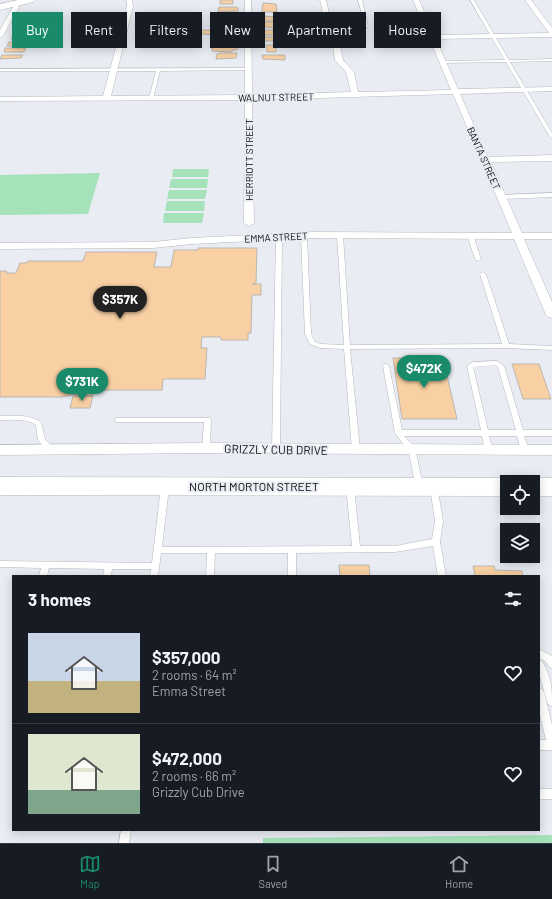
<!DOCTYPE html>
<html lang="en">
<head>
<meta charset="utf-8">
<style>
	body { margin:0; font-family:Barlow,sans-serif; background:#242831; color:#f1f3f6; height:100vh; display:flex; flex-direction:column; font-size:15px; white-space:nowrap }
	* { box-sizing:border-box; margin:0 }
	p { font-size:13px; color:#9ea1a6 }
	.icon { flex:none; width:22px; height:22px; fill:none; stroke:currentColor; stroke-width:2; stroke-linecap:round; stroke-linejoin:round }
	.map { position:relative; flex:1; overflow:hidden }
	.side { position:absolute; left:12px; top:575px; width:528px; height:256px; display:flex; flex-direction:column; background:#171b24; border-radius:0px; box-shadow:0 2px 10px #0003 }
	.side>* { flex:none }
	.top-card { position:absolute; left:12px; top:12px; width:528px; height:36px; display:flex; gap:8px }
	.fabs { position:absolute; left:500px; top:475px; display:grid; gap:8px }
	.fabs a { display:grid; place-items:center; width:40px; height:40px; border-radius:0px; background:#171b24; box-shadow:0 2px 10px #0003; font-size:20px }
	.price { position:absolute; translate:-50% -34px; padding:0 9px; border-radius:14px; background:#198b6b; color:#fff; font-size:13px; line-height:26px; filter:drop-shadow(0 1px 2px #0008) }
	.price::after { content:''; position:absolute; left:50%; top:24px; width:12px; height:9px; margin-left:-6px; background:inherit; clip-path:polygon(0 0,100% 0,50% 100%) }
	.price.on { background:#222; color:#fff }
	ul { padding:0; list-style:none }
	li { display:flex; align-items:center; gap:12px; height:100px; padding:0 16px }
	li+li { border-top:1px solid #363941 }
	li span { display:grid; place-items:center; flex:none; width:112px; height:80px; border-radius:0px; color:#555 }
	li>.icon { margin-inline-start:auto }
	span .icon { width:48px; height:48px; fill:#fffc; stroke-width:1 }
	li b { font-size:17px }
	h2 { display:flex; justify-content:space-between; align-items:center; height:48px; padding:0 16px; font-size:17px }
	.chip { padding:0 14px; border-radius:0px; background:#171b24; box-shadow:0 2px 10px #0003; font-size:14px; line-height:36px }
	.chip.on { background:#198b6b; color:#fff }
	.tabs { display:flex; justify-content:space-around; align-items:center; height:56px; border-top:1px solid #363941; background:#171b24; font-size:11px; color:#9ea1a6 }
	.tabs a { display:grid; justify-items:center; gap:2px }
	.tabs .on { color:#198b6b }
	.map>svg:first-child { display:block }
	.green { fill:#a6e2b9 }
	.building { fill:#f8d0a3; stroke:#bbb6b2 }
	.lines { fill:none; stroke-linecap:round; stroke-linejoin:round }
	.lane-casing { stroke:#b4b8bd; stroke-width:1 }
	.street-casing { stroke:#b4b8bd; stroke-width:1 }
	.secondary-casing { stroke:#b4b8bd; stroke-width:1 }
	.primary-casing { stroke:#b4b8bd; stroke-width:1 }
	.lane { fill:#fff; fill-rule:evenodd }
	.street { fill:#fff; fill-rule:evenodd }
	.secondary { fill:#fff; fill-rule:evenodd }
	.primary { fill:#fff; fill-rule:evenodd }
	.labels { text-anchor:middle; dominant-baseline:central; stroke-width:4; stroke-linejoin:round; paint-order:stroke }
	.far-street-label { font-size:10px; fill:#0c0d0f; stroke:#e9edf3 }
	.street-label { font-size:12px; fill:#0c0d0f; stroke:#e9edf3 }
</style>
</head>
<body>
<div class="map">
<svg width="552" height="843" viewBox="0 0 552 843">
	<rect width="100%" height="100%" fill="#e9edf3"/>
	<!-- green -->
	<path class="green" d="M173,169H209L208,177H172Z
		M100,173L88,214L0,215V175Z
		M171,179H208L207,188H169Z
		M169,190H207L205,199H167Z
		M167,201H205L204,211H165Z
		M164,213H204L202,223H163Z
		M552,835V843H263V838Z"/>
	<!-- building -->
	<path class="building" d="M220,0H233V4H220Z
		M263,3L276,4L277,12H262Z
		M219,7H236L238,8V11L218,12Z
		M263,16L276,17V21H263Z
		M232,22L233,26L231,28L211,27L212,24H216V23Z
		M265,22H280V26L275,28L266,27L263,26Z
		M16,28H35L34,31L14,32Z
		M142,29H158L157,31H159V35H153L152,39H140Z
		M200,30H239V35H215L202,34L200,33Z
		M264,30H273V32H278V35H263Z
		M33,35L31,39H11L13,36Z
		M261,37H279V41H264V40H261Z
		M9,42H29L27,45L7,46Z
		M266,45H276V52H267Z
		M222,46H238L237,50H232V52L212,51V48Z
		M5,48H26L24,52H4Z
		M220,53H237L236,58L216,59L217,54Z
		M2,55H23L21,58L0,59Z
		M262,55H285V60L263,59Z
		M198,248H257L256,283L252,284H261V295H252L251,333H248V340H221V337H202L201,348H207L205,379H163L162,390H93L92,396H75V394L62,397H0V271H7L6,273H16L20,263H27L28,261H83L86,252H157L154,267H171L174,250H198Z
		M393,358H443L457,419H402Z
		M512,364H539L551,399H523Z
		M73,396H93L90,408H70Z
		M339,565H369L370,576H340Z
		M473,566H494L495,570L522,571L523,576H475Z"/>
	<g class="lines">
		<!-- lane casing -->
		<g class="lane-casing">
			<path id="lane" d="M358,0H362L368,27L328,28L329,26L365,25Z
				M470,0H474L509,60L552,59V61L510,62L552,133V138L550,137L506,62L442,63L440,62L442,61L505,60Z
				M249,68L251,69L250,70L160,71L153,99L151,100L149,99L156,71H0V69Z
				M552,193V197L501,199L498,197L501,195Z
				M340,233L343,235L350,345L502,344L480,274L483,272L486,274L509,344L552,346V350L506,348L350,349L360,450L359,452H353L352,450L344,349L320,348L310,344L305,334L301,236L304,234L307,236L311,334L315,342L321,344L344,345L337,235Z
				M470,233L473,235L481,259L480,260L478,261L475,259L467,235Z
				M279,235L282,237L280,448L279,450H273L272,448L276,237Z
				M497,361L504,366L523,430H552V436H524L529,450L528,452H522L521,450L517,436H489L493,450L492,452H486L485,450L482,436H404L412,444L416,452L423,487L422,489H416L409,452L395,433L383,366L384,364H386L389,366L402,430H481L467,366L473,362ZM496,365L498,367L516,430H488L473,367Z
				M0,416C14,416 29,414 41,422L45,439L55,450L54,452H48L38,440L36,425C26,418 12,420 0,420Z
				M116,418H210L211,420L210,448L209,450H203L202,448L204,422H116L115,420Z
				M165,484L168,485L169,487L162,547L352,546L346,487L347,485H353L354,487L360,546H395L432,539L435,521L430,487L431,485H437L443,521L440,542L446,576H438L433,546L395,552L296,553V576H288V553H215L214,576H206L207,553H161L158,576H150L151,569H112L111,576H103L104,569L49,568L47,576H39L41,568L0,567V561L152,563L161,487L162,485Z
				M539,649L552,656V668L549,667L546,662L539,658Z
				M539,660L542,661C552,679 552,686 552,706L549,705L547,702L539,673Z
				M539,688L542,689L544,692L552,725V750H539V740H546L539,711Z
				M539,789H552V799H539Z
				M121,830H131L129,843H119Z"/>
		</g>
		<!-- street casing -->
		<g class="street-casing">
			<path id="street" d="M125,0H132L133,6L111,96L245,95V0H251L252,95L351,92L346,72L335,60L331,33L326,27L320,0H326L332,26L337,32L343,60L354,72L358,92L451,90L413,0H419L434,35L549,33L525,0H531L552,28V37L436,39L458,89L552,87V91L460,94L488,157L552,155V161L491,162L522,233H552V239H524L552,302V318L548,317L546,315L514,239L314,238L192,244L153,248L0,249V243L153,242L192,238L314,232L512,233L453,94L252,100L254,223L249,226L244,223L245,100L0,101V97L103,96L127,6V2Z
				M13,3H17L19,7L3,36L0,38V30L13,7Z
				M206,443L552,445V455L206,453L0,455V445Z"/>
		</g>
		<!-- secondary casing -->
		<g class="secondary-casing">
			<path id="secondary" d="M18,0H35L33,2L0,10V4Z"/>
		</g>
		<!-- primary casing -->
		<g class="primary-casing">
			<path id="primary" d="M0,477L507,478L516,482H507V496L0,495Z
				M533,478H552V496H533V482H524Z"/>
		</g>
		<!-- lane -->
		<use href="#lane" class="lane"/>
		<!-- street -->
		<use href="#street" class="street"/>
		<!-- secondary -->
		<use href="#secondary" class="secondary"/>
		<!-- primary -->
		<use href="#primary" class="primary"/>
	</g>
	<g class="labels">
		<!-- far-street labels -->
		<g class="far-street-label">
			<text transform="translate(276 97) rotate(-1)">WALNUT STREET</text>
			<text transform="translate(484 158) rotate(66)">BANTA STREET</text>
			<text transform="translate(249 160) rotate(-90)">HERRIOTT STREET</text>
			<text transform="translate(276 237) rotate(-3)">EMMA STREET</text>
		</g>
		<!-- street labels -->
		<g class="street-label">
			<text transform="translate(276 449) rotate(1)">GRIZZLY CUB DRIVE</text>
			<text x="254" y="486">NORTH MORTON STREET</text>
		</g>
	</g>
</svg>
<div class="fabs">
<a><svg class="icon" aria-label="locate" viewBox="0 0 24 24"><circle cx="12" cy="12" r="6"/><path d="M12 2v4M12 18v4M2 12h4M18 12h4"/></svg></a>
<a><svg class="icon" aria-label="layers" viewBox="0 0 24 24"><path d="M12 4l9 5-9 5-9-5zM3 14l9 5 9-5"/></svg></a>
</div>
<b class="price on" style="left:120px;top:320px">$357K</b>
<b class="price" style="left:424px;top:389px">$472K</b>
<b class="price" style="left:82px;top:402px">$731K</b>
<div class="top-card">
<a class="chip on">Buy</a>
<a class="chip">Rent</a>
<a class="chip">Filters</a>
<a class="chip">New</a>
<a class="chip">Apartment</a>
<a class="chip">House</a>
</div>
<section class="side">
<h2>3 homes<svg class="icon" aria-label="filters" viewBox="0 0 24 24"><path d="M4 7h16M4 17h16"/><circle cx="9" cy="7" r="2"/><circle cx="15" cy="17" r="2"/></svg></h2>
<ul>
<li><span style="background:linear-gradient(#c9d6e8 60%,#c2b280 0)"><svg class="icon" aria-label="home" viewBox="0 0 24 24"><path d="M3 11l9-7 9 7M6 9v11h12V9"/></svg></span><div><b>$357,000</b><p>2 rooms · 64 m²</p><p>Emma Street</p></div><svg class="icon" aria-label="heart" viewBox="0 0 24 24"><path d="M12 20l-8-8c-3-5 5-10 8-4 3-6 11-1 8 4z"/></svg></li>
<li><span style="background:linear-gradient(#dfe7d0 70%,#7fa58c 0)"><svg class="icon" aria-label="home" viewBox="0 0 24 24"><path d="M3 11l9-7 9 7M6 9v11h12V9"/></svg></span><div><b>$472,000</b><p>2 rooms · 66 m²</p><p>Grizzly Cub Drive</p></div><svg class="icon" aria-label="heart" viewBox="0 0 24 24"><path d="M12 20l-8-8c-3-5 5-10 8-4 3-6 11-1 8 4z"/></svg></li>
</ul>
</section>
</div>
<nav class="tabs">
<a class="on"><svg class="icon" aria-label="map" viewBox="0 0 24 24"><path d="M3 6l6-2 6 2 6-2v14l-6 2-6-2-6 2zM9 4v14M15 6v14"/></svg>Map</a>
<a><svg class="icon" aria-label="saved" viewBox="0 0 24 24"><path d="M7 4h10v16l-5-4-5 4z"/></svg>Saved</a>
<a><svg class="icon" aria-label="home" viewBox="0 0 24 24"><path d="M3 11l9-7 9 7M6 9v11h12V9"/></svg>Home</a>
</nav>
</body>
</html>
